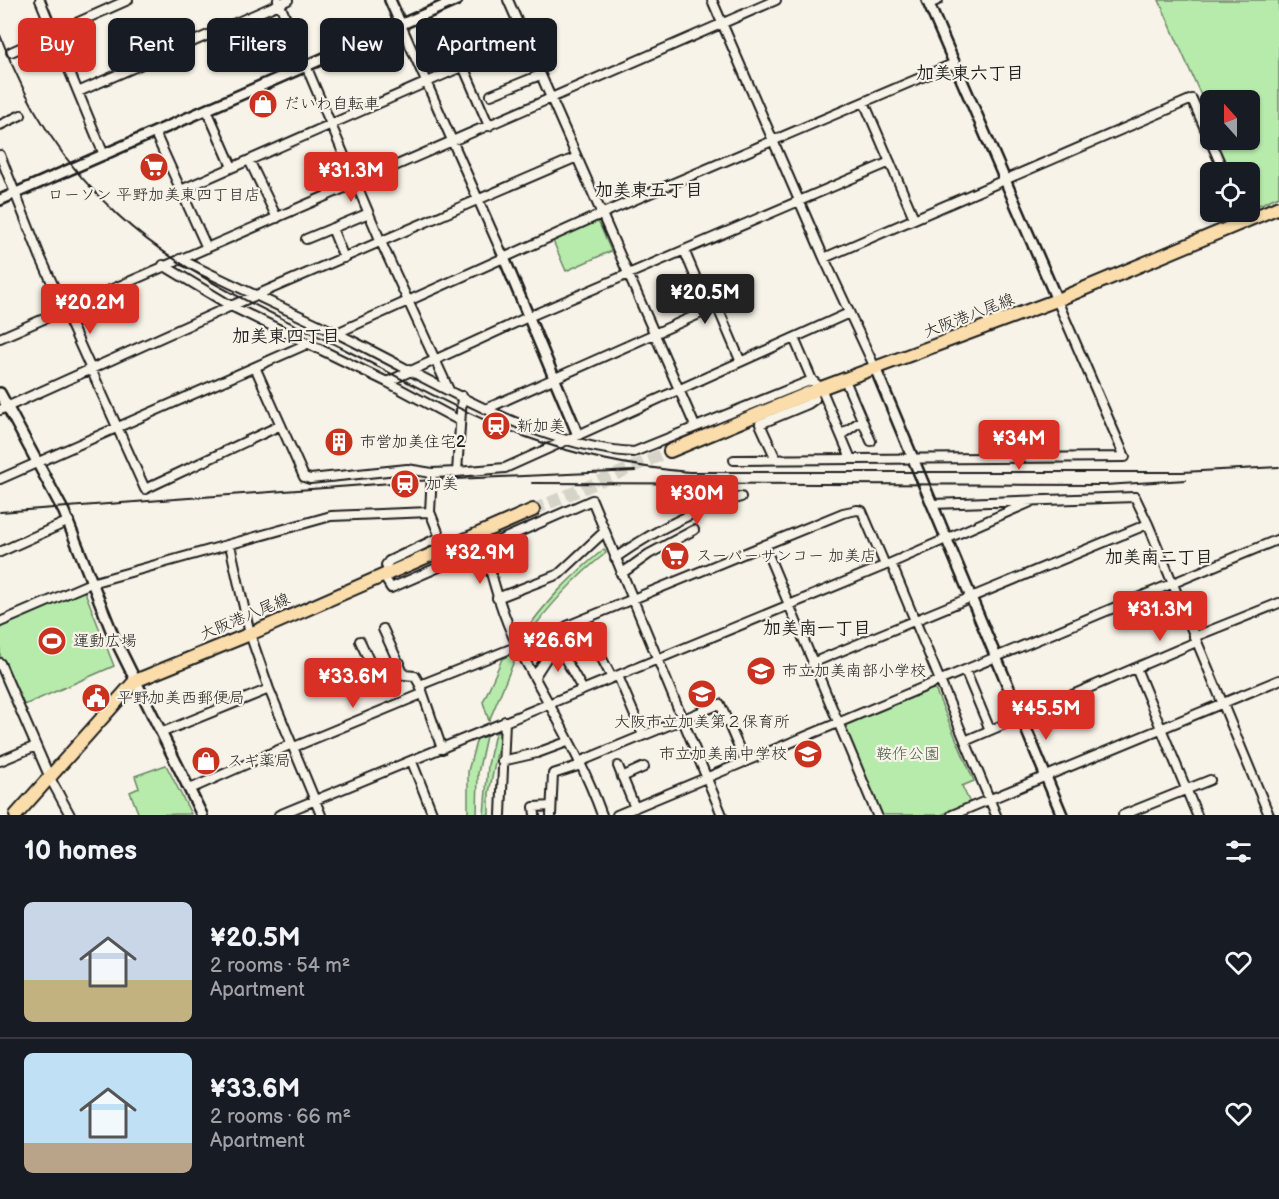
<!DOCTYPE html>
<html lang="en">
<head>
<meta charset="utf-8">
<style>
	body { margin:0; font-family:"Balsamiq Sans","Klee One",sans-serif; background:#20242c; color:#f1f3f6; height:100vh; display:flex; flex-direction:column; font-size:22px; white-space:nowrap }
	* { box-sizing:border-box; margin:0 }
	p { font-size:20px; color:#9ea1a6 }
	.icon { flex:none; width:33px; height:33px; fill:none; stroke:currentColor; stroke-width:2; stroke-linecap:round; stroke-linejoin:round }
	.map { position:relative; height:815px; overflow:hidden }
	.details { display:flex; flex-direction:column; background:#171b24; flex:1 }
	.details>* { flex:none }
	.hud { position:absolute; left:18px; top:18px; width:600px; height:54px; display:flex; gap:12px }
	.needle { width:39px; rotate:339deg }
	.controls { position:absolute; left:1200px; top:90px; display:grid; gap:12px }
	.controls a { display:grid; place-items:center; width:60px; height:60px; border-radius:9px; background:#171b24; box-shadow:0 2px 4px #0004; font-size:30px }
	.price { position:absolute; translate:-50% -51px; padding:0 14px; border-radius:6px; background:#d93025; color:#fff; font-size:20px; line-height:39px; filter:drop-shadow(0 2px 3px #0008) }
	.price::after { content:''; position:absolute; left:50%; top:36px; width:18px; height:14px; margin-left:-9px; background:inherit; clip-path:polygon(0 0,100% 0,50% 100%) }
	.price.active { background:#222; color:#fff }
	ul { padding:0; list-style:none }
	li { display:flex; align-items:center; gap:18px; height:150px; padding:0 24px }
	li+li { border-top:2px solid #363941 }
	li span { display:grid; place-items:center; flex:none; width:168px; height:120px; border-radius:9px; color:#555 }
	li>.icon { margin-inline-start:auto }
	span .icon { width:72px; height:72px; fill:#fffc; stroke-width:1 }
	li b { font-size:26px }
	h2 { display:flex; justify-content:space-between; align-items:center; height:72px; padding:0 24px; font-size:26px }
	.tag { padding:0 21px; border-radius:9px; background:#171b24; box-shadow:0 2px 4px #0004; font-size:21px; line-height:54px }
	.tag.active { background:#d93025; color:#fff }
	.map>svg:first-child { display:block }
	.green { fill:#b7ebac; stroke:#6a8464; stroke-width:1.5 }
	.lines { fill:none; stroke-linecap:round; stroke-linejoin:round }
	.primary-tunnel { stroke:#d6d3c9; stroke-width:12; stroke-dasharray:12 6; stroke-linecap:butt }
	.minor-casing { stroke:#1c1c1c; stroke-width:12 }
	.tertiary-casing { stroke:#1c1c1c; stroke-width:14 }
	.primary-casing { stroke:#1c1c1c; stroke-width:16 }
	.minor { stroke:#f7f3e8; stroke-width:8 }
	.tertiary { stroke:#f7f3e8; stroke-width:9 }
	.primary { stroke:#faddab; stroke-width:12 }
	.rail { stroke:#1c1c1c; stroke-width:2 }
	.labels { text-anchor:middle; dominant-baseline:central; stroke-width:4.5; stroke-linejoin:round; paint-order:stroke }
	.poi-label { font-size:16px; fill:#1c1c1c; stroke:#f7f3e8; text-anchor:start }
	.street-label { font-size:16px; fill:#1c1c1c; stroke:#f7f3e8 }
	.park-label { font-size:16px; fill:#4a5a47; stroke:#f7f3e8 }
	.neighbourhood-label { font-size:18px; font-weight:bold; fill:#1c1c1c; stroke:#f7f3e8 }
</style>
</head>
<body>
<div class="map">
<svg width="1279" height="815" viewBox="0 0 1279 815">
	<rect width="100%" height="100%" fill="#f7f3e8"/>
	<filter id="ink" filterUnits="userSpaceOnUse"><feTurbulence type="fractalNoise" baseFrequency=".0167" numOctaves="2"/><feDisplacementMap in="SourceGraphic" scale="12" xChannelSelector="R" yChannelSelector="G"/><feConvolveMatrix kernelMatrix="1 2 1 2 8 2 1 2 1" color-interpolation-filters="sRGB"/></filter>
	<g filter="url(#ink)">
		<!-- green -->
		<path class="green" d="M1159,0H1279V196L1250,209V172H1227L1213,140H1250V100H1210V116Z
			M596,222L599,223L611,251L566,271L553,241Z
			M604,549L606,553C573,579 547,608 523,642L520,639C545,602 570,577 604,549Z
			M81,590L85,592L114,666L22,706L0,655V626Z
			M513,653L517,654L489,721L483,702L502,659Z
			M932,688L935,689L974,781L962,786L970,803L941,815H879L844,725Z
			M501,732L489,793V815H484L488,765L495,733Z
			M486,736L478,773L477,815H468V771L477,738Z
			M166,765L191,814L139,815L130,792L139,788L135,776Z"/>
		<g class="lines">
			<!-- primary-tunnel -->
			<path class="primary-tunnel" d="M533,510L670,451"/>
			<!-- minor casing -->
			<g class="minor-casing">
				<path id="minor" d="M40,0L104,155
					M278,0L381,242L449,390
					M508,0L695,426
					M712,0L824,258L876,370
					M929,4L938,0
					M401,25L504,258
					M11,52L128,0
					M463,66L489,126
					M78,92L288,0
					M491,95L540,75
					M864,102L914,218
					M207,110L232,167
					M0,125L21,115
					M155,133L207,248
					M0,155L40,256L145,489L281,425
					M249,160L277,218
					M181,190L525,39
					M1241,212L1245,221
					M332,228L344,258
					M306,239L369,213
					M684,250L709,309
					M824,258L1192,99L1224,172
					M180,259C232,285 284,308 336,333C429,377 529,446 634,452L812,380
					M163,265L231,306L387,382L460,421
					M337,333L601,214L955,63
					M0,338L776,0
					M794,338L812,380L821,388L851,459
					M255,367L304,477L310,479L407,469L432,473L457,472L462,396
					M845,380L871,441
					M387,382L528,317L890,162
					M488,408L717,306L740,360
					M0,410L231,306L577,157
					M841,435L862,420
					M776,459L760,424L808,404L815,399L812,391
					M734,460L1125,457L1057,300
					M457,472L505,468L849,313
					M0,479L307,344
					M932,504L1135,497L1148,524L1269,815
					M230,545L250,634L269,689L321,815
					M764,545L877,815
					M484,547C493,581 502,615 518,647C547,702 581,756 602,815
					M0,552L69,521
					M615,558C654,531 694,509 741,497
					M891,563L996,815
					M389,573L386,565L389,561L440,537L430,512L432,473
					M621,574L649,554L694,530
					M383,575L391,588L592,500L722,815
					M497,598L559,574L604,532
					M582,620L612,678
					M0,622L91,583L331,516L430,512
					M383,629L404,675L415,676L420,685L442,749
					M1194,637L1279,603
					M360,641L373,669L400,663
					M556,643L583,690
					M0,663L50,778L70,815
					M812,663L1148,524
					M1136,668L1197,815
					M965,670L990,730
					M535,676L567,626L843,513L857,510L862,511L885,565
					M618,676L643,735
					M420,685L518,646
					M163,732L269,689
					M965,741L1196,642
					M294,747L422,694
					M0,761L36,746
					M502,761L537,753L567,742
					M412,762L433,815
					M579,762L720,704L745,762
					M618,766L635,808
					M622,777L644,767
					M190,789L292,744
					M279,815L891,563L1033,501
					M501,815L505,721
					M535,815L534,807L551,806
					M551,815L553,774L581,765
					M617,815L1279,539
					M952,815L1279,680
					M1123,815L1210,780"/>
			</g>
			<!-- tertiary casing -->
			<g class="tertiary-casing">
				<path id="tertiary" d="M390,0L401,25
					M927,0L1057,300
					M0,200L457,0
					M504,258L578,435
					M876,370L1062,815
					M0,393L64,512L113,635L202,815"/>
			</g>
			<!-- primary casing -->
			<g class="primary-casing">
				<path id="primary" d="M670,451L821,388L1057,300L1279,207
					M16,815L135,681L250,634L533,510"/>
			</g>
			<!-- minor -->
			<use href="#minor" class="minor"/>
			<!-- tertiary -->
			<use href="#tertiary" class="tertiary"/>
			<!-- primary -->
			<use href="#primary" class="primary"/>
			<!-- rail -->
			<path class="rail" d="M0,35C26,105 63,165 118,215C178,271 253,304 326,340C392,373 457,411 526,437C578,456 633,467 689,472H1182L1279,467
				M532,483L1105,485L1186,480
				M0,512L432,480L635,471"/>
		</g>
	</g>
	<!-- icons -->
	<defs>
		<g id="shop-disc" transform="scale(1.5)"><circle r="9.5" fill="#c8321e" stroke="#f7f3e8"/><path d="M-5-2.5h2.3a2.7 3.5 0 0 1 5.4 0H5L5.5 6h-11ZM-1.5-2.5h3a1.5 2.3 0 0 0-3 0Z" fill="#fff"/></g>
		<g id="supermarket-disc" transform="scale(1.5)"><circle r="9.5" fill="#c8321e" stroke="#f7f3e8"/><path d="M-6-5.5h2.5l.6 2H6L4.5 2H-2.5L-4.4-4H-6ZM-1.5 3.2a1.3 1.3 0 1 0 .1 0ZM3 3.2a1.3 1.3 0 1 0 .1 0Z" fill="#fff"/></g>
		<g id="station-disc" transform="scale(1.5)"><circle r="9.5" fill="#c8321e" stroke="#f7f3e8"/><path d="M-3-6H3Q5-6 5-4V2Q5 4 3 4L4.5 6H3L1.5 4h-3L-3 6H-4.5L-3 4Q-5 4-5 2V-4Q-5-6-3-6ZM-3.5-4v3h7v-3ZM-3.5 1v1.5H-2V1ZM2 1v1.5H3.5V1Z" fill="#fff"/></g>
		<g id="building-disc" transform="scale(1.5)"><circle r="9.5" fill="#c8321e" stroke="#f7f3e8"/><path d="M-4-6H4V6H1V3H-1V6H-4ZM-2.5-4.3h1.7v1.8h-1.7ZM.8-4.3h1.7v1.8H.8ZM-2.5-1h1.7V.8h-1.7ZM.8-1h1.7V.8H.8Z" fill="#fff"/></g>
		<g id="stadium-disc" transform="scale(1.5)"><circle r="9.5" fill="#c8321e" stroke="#f7f3e8"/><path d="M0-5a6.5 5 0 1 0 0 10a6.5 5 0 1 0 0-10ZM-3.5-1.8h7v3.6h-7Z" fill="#fff"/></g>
		<g id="school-disc" transform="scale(1.5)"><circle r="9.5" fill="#c8321e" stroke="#f7f3e8"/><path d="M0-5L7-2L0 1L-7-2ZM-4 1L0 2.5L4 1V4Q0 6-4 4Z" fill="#fff"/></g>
		<g id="civic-disc" transform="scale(1.5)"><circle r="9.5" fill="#c8321e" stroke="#f7f3e8"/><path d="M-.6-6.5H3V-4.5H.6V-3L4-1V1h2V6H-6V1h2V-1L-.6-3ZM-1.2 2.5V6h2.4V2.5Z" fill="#fff"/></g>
	</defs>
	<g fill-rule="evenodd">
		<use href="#shop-disc" x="263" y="104"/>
		<use href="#supermarket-disc" x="154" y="167"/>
		<use href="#station-disc" x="496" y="426"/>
		<use href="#building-disc" x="339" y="442"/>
		<use href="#station-disc" x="405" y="484"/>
		<use href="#supermarket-disc" x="675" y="556"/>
		<use href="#stadium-disc" x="52" y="641"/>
		<use href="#school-disc" x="761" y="671"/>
		<use href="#school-disc" x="702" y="694"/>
		<use href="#civic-disc" x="96" y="698"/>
		<use href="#school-disc" x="808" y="754"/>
		<use href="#shop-disc" x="206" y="761"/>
	</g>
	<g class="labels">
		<!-- poi labels -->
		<g class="poi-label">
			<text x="284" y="104">だいわ自転車</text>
			<text x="154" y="195" text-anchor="middle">ローソン 平野加美東四丁目店</text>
			<text x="517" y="426">新加美</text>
			<text x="360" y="442">市営加美住宅2</text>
			<text x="426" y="484">加美</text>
			<text x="696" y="556">スーパーサンコー 加美店</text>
			<text x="73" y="641">運動広場</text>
			<text x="782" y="671">市立加美南部小学校</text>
			<text x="117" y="698">平野加美西郵便局</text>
			<text x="702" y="722" text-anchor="middle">大阪市立加美第２保育所</text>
			<text x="787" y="754" text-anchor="end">市立加美南中学校</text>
			<text x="227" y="761">スギ薬局</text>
		</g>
		<!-- street labels -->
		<g class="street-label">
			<text transform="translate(969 316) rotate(-21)">大阪港八尾線</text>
			<text transform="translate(245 617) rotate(-23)">大阪港八尾線</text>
		</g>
		<!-- park labels -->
		<g class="park-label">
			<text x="908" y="754">鞍作公園</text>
		</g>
		<!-- neighbourhood labels -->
		<g class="neighbourhood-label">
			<text x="970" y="73">加美東六丁目</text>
			<text x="649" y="190">加美東五丁目</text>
			<text x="286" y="336">加美東四丁目</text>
			<text x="1159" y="557">加美南二丁目</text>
			<text x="817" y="628">加美南一丁目</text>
		</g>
	</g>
</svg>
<div class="controls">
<a><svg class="needle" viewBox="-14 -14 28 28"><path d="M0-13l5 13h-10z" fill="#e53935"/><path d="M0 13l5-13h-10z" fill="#9ea1a6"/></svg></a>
<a><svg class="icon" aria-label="locate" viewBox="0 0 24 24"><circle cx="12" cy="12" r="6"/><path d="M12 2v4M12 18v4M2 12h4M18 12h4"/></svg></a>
</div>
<b class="price" style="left:351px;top:203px">¥31.3M</b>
<b class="price active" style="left:705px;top:325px">¥20.5M</b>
<b class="price" style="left:90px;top:335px">¥20.2M</b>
<b class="price" style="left:1019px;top:471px">¥34M</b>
<b class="price" style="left:697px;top:526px">¥30M</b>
<b class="price" style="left:480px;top:585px">¥32.9M</b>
<b class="price" style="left:1160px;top:642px">¥31.3M</b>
<b class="price" style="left:558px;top:673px">¥26.6M</b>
<b class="price" style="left:353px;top:709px">¥33.6M</b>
<b class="price" style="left:1046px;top:741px">¥45.5M</b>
<div class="hud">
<a class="tag active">Buy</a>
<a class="tag">Rent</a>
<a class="tag">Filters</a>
<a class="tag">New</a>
<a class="tag">Apartment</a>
</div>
</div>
<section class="details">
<h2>10 homes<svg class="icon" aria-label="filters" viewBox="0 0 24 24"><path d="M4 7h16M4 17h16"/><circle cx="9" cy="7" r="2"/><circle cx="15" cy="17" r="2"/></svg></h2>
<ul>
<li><span style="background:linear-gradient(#c9d6e8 65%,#c2b280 0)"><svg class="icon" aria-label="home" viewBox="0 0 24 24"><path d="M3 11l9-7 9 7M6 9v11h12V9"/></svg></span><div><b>¥20.5M</b><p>2 rooms · 54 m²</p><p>Apartment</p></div><svg class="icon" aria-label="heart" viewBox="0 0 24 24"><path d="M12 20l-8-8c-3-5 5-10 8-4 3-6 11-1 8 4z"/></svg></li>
<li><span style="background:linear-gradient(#bfe0f5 75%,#b9a48a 0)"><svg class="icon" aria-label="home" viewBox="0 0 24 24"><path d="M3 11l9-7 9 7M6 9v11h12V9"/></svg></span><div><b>¥33.6M</b><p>2 rooms · 66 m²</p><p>Apartment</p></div><svg class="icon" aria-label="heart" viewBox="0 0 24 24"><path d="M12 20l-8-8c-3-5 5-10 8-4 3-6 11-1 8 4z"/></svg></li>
</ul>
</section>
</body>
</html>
